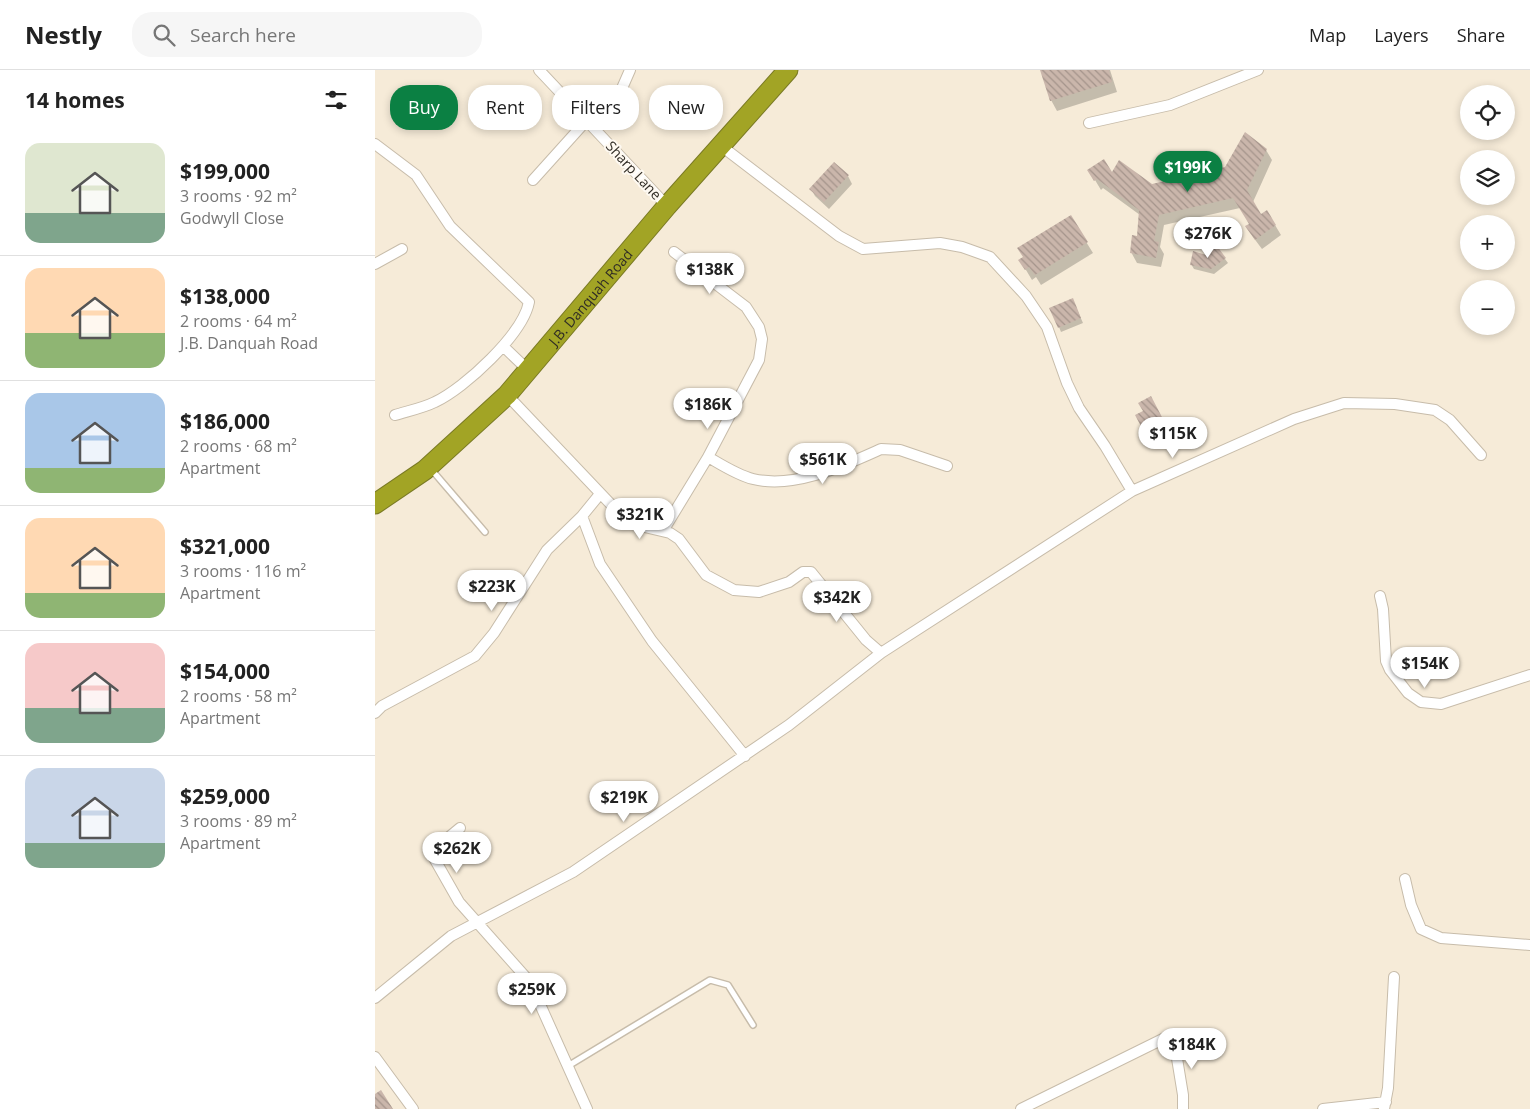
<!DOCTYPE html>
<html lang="en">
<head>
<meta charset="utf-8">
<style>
	body { margin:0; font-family:"Open Sans",sans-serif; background:#f6f6f6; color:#222; height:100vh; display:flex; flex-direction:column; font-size:19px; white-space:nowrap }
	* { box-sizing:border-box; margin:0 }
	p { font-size:16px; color:#767676 }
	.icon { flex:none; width:28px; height:28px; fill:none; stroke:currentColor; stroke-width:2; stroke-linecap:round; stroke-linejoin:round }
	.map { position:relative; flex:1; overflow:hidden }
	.drawer { display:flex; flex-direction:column; background:#fff; width:375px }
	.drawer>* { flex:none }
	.hud { position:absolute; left:15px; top:15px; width:475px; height:45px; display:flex; gap:10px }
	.tools { position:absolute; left:1085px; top:15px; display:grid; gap:10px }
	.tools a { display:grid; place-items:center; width:55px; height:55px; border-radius:50%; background:#fff; box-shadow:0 2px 8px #0003; font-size:25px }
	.price { position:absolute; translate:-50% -42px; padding:0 11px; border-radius:18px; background:#fff; color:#222; font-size:16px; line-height:32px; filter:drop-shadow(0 1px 2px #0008) }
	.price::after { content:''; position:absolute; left:50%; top:30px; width:15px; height:11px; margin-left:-8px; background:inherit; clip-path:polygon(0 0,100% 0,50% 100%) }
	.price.current { background:#0b8043; color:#fff }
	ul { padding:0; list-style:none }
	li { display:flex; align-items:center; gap:15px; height:125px; padding:0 25px }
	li+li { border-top:1px solid #e0e0e0 }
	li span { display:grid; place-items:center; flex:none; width:140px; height:100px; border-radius:15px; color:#555 }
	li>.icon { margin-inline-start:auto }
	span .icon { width:60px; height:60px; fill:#fffc; stroke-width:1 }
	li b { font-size:21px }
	h2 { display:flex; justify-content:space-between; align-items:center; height:60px; padding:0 25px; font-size:21px }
	.chip { padding:0 18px; border-radius:20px; background:#fff; box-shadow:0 2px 8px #0003; font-size:18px; line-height:45px }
	.chip.current { background:#0b8043; color:#fff }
	header { display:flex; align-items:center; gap:30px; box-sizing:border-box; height:70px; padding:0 25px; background:#fff; border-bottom:1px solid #e0e0e0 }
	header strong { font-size:24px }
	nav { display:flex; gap:28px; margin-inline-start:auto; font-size:18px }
	.search { width:350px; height:45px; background:#f6f6f6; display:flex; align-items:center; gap:12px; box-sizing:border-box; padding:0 18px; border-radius:20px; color:#767676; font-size:19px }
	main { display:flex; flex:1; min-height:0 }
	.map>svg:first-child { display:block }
	.shadow { fill:#0003 }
	.building { fill:url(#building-back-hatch) }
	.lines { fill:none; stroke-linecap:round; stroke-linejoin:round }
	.lane-casing { stroke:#c7bcaa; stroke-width:8 }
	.street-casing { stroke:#c7bcaa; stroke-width:12 }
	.highway-casing { stroke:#7a7a25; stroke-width:21 }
	.lane { stroke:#fff; stroke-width:5 }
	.street { stroke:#fff; stroke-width:10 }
	.highway { stroke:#a2a425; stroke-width:19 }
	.labels { text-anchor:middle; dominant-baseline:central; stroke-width:4; stroke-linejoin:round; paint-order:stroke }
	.street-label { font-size:14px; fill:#302c25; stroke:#fef9f1 }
</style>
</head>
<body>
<header>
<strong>Nestly</strong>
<div class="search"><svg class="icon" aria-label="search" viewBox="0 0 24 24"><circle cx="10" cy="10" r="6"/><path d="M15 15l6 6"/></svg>Search here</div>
<nav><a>Map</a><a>Layers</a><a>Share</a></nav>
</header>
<main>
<section class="drawer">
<h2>14 homes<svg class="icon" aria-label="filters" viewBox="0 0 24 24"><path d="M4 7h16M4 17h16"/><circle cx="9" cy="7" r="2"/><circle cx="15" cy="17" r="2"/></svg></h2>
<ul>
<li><span style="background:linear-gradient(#dfe7d0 70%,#7fa58c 0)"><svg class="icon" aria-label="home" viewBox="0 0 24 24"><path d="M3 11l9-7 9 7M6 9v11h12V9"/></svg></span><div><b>$199,000</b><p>3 rooms · 92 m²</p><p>Godwyll Close</p></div></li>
<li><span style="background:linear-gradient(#ffd9b3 65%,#8fb573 0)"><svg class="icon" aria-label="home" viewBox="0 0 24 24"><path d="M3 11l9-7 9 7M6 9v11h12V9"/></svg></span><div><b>$138,000</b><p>2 rooms · 64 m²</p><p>J.B. Danquah Road</p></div></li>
<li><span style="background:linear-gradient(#a9c7e8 75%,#8fb573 0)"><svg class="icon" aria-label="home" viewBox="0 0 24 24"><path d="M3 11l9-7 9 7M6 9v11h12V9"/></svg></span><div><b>$186,000</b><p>2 rooms · 68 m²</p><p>Apartment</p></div></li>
<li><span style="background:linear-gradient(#ffd9b3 75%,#8fb573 0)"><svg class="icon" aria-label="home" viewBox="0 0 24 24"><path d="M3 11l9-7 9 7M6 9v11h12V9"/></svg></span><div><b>$321,000</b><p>3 rooms · 116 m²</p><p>Apartment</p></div></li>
<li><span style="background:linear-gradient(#f6c9c9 65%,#7fa58c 0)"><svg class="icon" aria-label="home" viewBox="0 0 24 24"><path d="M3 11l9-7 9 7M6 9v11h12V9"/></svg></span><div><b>$154,000</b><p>2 rooms · 58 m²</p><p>Apartment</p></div></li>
<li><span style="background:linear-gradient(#c9d6e8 75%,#7fa58c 0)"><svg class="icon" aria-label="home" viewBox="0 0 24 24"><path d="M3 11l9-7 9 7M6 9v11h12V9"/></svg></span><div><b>$259,000</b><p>3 rooms · 89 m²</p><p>Apartment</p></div></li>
</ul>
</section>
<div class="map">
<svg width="1155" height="1039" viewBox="0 0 1155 1039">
	<defs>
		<pattern id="building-back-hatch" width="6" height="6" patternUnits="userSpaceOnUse" patternTransform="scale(1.25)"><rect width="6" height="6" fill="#cab6ab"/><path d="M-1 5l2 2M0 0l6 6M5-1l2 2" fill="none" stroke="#a4948b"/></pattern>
	</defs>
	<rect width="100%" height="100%" fill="#f6ebd8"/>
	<!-- shadow -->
	<path class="shadow" d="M666,0H735L742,22L682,41L676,30Z
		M891,80L897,90L878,132L886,146L900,155L906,165L887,179L878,167L875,154L865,138L789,155L785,177L789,184L786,197L762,193L756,182L763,168L765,145L728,118L726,120L714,100L738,104L776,115L851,98Z
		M473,106L477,114L454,139L440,126L436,119Z
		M695,146L718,183L666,215L661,207L657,210L645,190Z
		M832,186L850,189L853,193L839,204L819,199L816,194Z
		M700,235L708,253L686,262L684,257Z
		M775,328L792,359L774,369L761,345L770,341Z"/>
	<!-- building -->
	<path class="building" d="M665,0H734L737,12L675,31Z
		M870,62L892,79L872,120L886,144L892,140L901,155L880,170L870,156L874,154L858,128L784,145L779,171L784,172L781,188L755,183L757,165L762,166L764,140L722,109L719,111L712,100L729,89L737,102L744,90L777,114L850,97Z
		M459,92L474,105L449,132L434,119Z
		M696,145L713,172L660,205L654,197L650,200L643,190L648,187L642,178Z
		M842,176L851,188L836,199L815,195L818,181L831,185Z
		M698,228L706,248L683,258L674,238Z
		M776,326L789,351L769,362L760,345L768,341L763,333Z
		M6,1020L18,1039H0V1024Z"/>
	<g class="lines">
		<!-- lane casing -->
		<g class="lane-casing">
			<path id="lane" d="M56,399L110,462
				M193,996L335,910L353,915L378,955"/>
		</g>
		<!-- street casing -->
		<g class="street-casing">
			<path id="street" d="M164,0L292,136
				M714,53L795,35L883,0
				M218,56L241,32L255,0
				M0,74L41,105L75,156L154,232C148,264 90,318 60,332C48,338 33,341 20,345
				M345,75L464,166L488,179L565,173L587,177L615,187L651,226L672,257L692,313L704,338L730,376L757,421
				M158,110L212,50
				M0,194L27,179
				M129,277L154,301
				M132,325L246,445L261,455L295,463L304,469L331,505L359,520L384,522L414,512L428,502H436L491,570L506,583
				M333,387C347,395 362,405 378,409C420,419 468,396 506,379L525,380L572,396
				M207,446L225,494L277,571L370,686
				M288,461L333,387L384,290L387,269L384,257L371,237L299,182
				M1005,526L1008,539L1011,591L1015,600L1033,623L1046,632L1066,634L1155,605
				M0,643L7,636L100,586L119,563L172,480L207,446L225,424
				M85,758L62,777L59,788L84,832L155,912L212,1039
				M1030,809L1036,835L1046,859L1066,868L1155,875
				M0,928L76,866L198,802L414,655L506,583L757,421L919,349L969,333L1020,334L1060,340L1075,350L1106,385
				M0,987L38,1039
				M646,1039L798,964L808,1025V1039
				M948,1039L1011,1032
				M1009,1039L1013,1018L1019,907"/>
		</g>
		<!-- highway casing -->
		<g class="highway-casing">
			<g id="highway">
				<path id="s1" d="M0,434L50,400L132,325L292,136L413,0"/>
			</g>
		</g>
		<!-- lane -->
		<use href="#lane" class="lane"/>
		<!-- street -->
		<use href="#street" class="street"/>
		<!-- highway -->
		<use href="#highway" class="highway"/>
	</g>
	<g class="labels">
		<!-- street labels -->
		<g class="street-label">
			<text transform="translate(259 100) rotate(47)">Sharp Lane</text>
			<text stroke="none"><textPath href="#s1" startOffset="300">J.B. Danquah Road</textPath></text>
		</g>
	</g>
</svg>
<div class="tools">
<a><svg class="icon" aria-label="locate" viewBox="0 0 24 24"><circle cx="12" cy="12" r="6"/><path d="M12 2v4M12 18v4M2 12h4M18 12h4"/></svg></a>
<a><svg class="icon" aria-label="layers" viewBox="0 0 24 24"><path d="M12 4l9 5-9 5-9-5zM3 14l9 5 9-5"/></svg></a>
<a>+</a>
<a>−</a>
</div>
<b class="price current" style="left:813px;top:123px">$199K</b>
<b class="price" style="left:833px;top:189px">$276K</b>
<b class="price" style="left:335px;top:225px">$138K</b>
<b class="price" style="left:333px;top:360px">$186K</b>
<b class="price" style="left:798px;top:389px">$115K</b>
<b class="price" style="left:448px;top:415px">$561K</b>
<b class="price" style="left:265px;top:470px">$321K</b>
<b class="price" style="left:117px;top:542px">$223K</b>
<b class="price" style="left:462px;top:553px">$342K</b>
<b class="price" style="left:1050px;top:619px">$154K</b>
<b class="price" style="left:249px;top:753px">$219K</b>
<b class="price" style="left:82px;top:804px">$262K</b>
<b class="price" style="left:157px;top:945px">$259K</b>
<b class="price" style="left:817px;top:1000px">$184K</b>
<div class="hud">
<a class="chip current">Buy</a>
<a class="chip">Rent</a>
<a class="chip">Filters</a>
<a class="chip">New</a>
</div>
</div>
</main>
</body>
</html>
